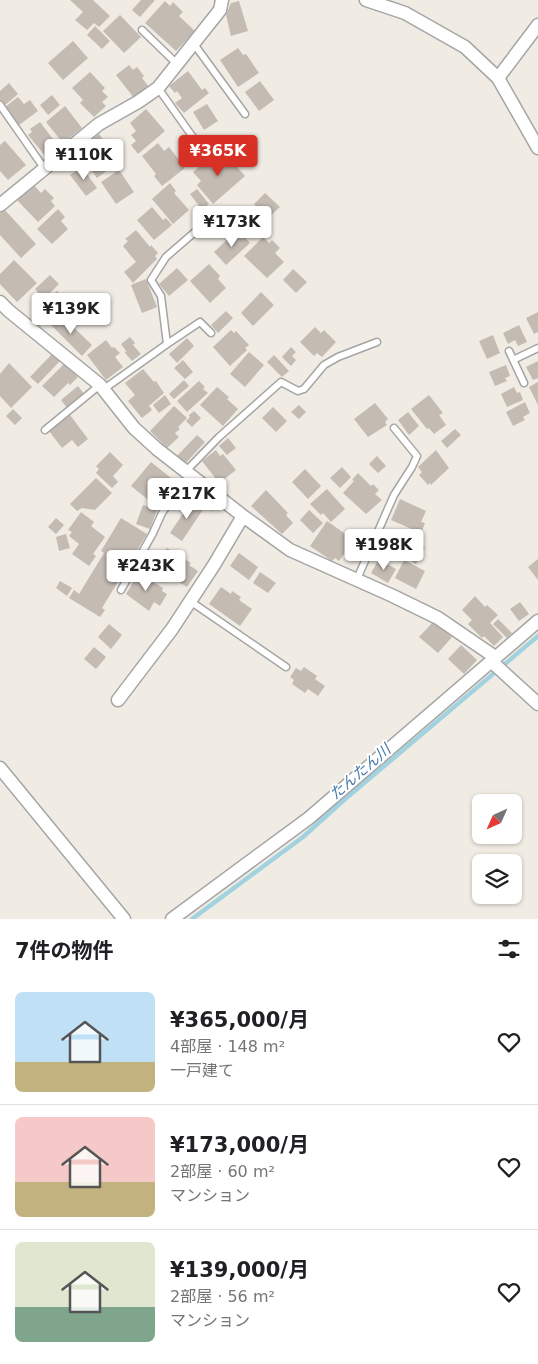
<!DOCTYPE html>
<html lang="ja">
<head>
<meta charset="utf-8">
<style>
	body { margin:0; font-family:"DejaVu Sans","Noto Sans JP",sans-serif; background:#f6f6f6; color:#202124; height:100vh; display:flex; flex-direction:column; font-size:19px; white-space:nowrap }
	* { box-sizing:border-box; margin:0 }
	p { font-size:16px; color:#757577 }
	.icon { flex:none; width:28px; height:28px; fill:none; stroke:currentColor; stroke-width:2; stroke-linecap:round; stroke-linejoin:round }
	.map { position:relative; height:919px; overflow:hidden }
	.drawer { display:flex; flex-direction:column; background:#fff; flex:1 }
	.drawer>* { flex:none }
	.needle { width:32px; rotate:225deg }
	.buttons { position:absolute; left:472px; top:794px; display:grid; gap:10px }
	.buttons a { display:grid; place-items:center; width:50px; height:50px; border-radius:8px; background:#fff; box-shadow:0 1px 4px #0004; font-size:25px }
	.price { position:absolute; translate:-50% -42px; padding:0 11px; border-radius:5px; background:#fff; color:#222; font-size:16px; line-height:32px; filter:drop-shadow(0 1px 2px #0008) }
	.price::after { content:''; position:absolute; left:50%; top:30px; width:15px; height:11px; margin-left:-8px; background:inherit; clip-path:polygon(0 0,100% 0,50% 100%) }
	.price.selected { background:#d93025; color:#fff }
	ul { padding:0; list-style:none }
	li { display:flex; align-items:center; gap:15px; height:125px; padding:0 15px }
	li+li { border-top:1px solid #e0e0e0 }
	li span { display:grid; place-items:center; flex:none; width:140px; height:100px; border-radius:8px; color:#555 }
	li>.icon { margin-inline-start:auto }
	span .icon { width:60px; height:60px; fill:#fffc; stroke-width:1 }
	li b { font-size:21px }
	h2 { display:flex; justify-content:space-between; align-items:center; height:60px; padding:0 15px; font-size:21px }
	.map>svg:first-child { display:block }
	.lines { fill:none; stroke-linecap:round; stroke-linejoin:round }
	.stream { stroke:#a2d2df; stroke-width:4.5 }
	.building { fill:#c4bbb3 }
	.service-casing { stroke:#a5a5a5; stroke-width:9 }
	.minor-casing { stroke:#a5a5a5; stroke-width:15 }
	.service { stroke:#fff; stroke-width:6 }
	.minor { stroke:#fff; stroke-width:12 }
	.labels { text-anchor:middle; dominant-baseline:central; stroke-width:4; stroke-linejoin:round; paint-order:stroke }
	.water-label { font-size:15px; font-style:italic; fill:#4378aa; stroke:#fff }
</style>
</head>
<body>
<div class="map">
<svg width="538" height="919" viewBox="0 0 538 919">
	<rect width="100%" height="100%" fill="#f0ece4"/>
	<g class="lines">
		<!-- stream -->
		<path class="stream" d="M192,919L303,837L344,800L538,636"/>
	</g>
	<!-- building -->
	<path class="building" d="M70,0H93L110,16L99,27L94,23L87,30L75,20L83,12Z
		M141,0H155L140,17L132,10Z
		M165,1L170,6L173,2L183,12L179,16L195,31L176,51L145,23Z
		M239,1L248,31L231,36L226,15L231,3Z
		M120,15L141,37L124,53L103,31Z
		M95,26L110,41L102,49L87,35Z
		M73,41L88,58L63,80L48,63Z
		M238,48L243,55L246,54L259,73L238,87L220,60Z
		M129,65L133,70L137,67L144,76L142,78L149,87L134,98L116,75Z
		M188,71L202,90L205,88L209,93L184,113L175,103L182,98L177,91L175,93L169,86Z
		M90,72L105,88L102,91L108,97L102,102L106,106L94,117L80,103L83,100L72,88Z
		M260,81L274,100L259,111L245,92Z
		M9,83L18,94L4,106L0,101V91Z
		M52,95L60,105L48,115L40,105Z
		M18,97L24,104L30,100L38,111L19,125L5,107Z
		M207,104L218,121L204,130L193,112Z
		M65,106L82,128L63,143L46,122Z
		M146,109L165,131L138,154L131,145L136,141L131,135L136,131L130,123Z
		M40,122L59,147L46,157L28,135L32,132L30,129Z
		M99,134L114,154L109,157L115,165L97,178L75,149L88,140L89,141Z
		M5,141L26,165L8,180L0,171V145Z
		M158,143L164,151L169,147L185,168L162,186L154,176L156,174L142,156Z
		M230,152L235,158L232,161L245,176L213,204L197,185L201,181L193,172L212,156L216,160L210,165L212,168Z
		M82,167L97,188L86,196L70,175Z
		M119,170L134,192L116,204L101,182Z
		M170,183L176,191L174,193L189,210L173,224L152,199Z
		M33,184L41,193L45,189L54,198L51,201L55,206L38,222L17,200Z
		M197,189L209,204L202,210L190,194Z
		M265,193L280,207L268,218L254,204Z
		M152,207L163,220L166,218L172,225L154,240L137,220Z
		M4,209L36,244L21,258L0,235V213Z
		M58,209L65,217L61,221L68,229L52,244L37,229Z
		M136,230L150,247L151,245L158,253L155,256L157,259L133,283L124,272L136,262L123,246L128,241L125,239Z
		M234,233L237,236L241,233L250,243L226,265L214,252Z
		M263,237L269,243L272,240L280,248L275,253L284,262L267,278L244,256Z
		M14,260L37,283L17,302L0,284V274Z
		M209,264L220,276L218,279L226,288L210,303L190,281Z
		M177,268L188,280L169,296L159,284Z
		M293,269L307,282L296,293L283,280Z
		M50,275L59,284L44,299L35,289Z
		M146,279L157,307L142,313L131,285Z
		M57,291L67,301L40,326L31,315Z
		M261,292L274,305L253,326L241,313Z
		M226,311L233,318L218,333L211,325Z
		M538,312V332L534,334L526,318Z
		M60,314L92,345L82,356L50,324Z
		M519,325L527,342L518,346L515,340L508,344L503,333Z
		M315,327L321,333L324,330L336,342L322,357L317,353L314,356L300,342Z
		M231,330L234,333L236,331L249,345L245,348L247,350L230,366L213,347Z
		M493,335L500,353L487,359L479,341Z
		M130,337L135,343L133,345L141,354L132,361L125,353L126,351L121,344Z
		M187,338L194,346L177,363L169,354Z
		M106,340L112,348L114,347L120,353L115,357L123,367L106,380L87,355Z
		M291,347L296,352L292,356L296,360L291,366L282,357Z
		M249,352L264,365L245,387L230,374Z
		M52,354L60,361L38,384L30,377Z
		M274,355L289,371L282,377L267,362Z
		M183,360L193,372L185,379L174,368Z
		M538,361V378L533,380L526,367Z
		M9,363L32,387L11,408L0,396V374Z
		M64,364L78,377L70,385L68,383L54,397L42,386Z
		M506,365L510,376L505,378L507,381L495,386L489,372Z
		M143,369L154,382L156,381L164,393L149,406L152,410L142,418L128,401L135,395L125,383Z
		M184,380L189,386L174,399L169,394Z
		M199,381L205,387L203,389L208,393L187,412L177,401Z
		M538,382V405L529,387Z
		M78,386L84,394L67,408L61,400Z
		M217,387L229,397L227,399L238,409L223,426L200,405Z
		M514,387L517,393L520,392L523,400L507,407L501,394Z
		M165,395L171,404L159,413L153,405Z
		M429,395L443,413L439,415L446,425L434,434L429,428L427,429L411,409Z
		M525,402L530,413L523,417L525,420L513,426L506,412Z
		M375,403L388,419L385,422L387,425L368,437L354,419Z
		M299,405L306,412L299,419L291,412Z
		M174,406L187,418L178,427L180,429L175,433L179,437L167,448L150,431Z
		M273,407L287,421L276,432L262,418Z
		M13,409L22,418L15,425L6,416Z
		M194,411L201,418L192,427L186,421L190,417L189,415Z
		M408,412L419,426L409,435L398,420Z
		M70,415L88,439L78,447L72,440L62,448L49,431Z
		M455,429L461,435L447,448L441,441Z
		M197,435L205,442L184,465L176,457Z
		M228,438L236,448L227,455L219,446Z
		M216,450L220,456L223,454L236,470L219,483L202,461Z
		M436,450L449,468L431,485L430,483L428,485L419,475L422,472L418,467Z
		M110,452L123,465L113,476L118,482L112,488L96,473L99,469L96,466Z
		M377,456L386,466L378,473L369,464Z
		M151,462L176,482L156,506L131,486Z
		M342,467L351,477L340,488L330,478Z
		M305,469L321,486L308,499L292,482Z
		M358,473L371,486L373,484L379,490L375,494L382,500L366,514L343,493L354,481L352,480Z
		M96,478L112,493L95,510L82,508L77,511L70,504Z
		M327,489L345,509L331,522L323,513L321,515L310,504Z
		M266,490L288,513L286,515L293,523L282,534L251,506Z
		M207,498L217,503L212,511L203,506Z
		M400,499L426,511L421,522L425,523L421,533L391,520Z
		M192,500L204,508L182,541L170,533Z
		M143,505L157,510L150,529L136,524Z
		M309,510L323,523L313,533L300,520Z
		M81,512L94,522L91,526L105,537L93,554L96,556L89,566L72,554L79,544L69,536L72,532L68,530Z
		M56,518L64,525L56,534L48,527Z
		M121,518L147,534L102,608L105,610L100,617L69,598L74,590L79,594L104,553L101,551Z
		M327,521L354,540L339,561L335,558L332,561L310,546Z
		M397,533L410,540L399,558L387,550Z
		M66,534L70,548L59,551L56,537Z
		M414,541L425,547L416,564L405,557Z
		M167,548L191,563L189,565L198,571L187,587L176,580L178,577L172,573L175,570L159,560Z
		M239,553L258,567L249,580L230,566Z
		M148,555L172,570L163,583L140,568Z
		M379,559L396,569L388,583L371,573Z
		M538,559V580L528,567Z
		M404,560L425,571L416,589L395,578Z
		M260,572L276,583L268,593L253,583Z
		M139,573L163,588L162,591L167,594L160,606L154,602L149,611L126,594Z
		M60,581L72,588L67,596L56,588Z
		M221,587L231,594L232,591L241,597L239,600L252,609L240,626L209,604Z
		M475,596L485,607L487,605L498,615L490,623L503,637L494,646L484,636L482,638L468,624L472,620L462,610Z
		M520,602L529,614L519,621L510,609Z
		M498,619L512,633L507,638L493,624Z
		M433,622L452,637L438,653L419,637Z
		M109,624L122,635L111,649L98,637Z
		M461,645L477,660L464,674L448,659Z
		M94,647L106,657L96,669L84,659Z
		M304,667L317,676L315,679L325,686L318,696L308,689L305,693L292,684L294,680L290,677L296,668L301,671Z"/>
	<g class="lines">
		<!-- service casing -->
		<g class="service-casing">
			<path id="service" d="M142,30L177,64
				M194,44L245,114
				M158,88L202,150
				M0,105L44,168
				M167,344L200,322L211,333
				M509,351L524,383
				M513,360L538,348
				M104,389L167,344L161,296L151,280L166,257L211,218
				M45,430L100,385
				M186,471L219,437L281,382L298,391L304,389L324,365L338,357L377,342
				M357,579L394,495L412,467L417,456L394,428
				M121,590L153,533L162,513L182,484L191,476
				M190,601L286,667"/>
		</g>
		<!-- minor casing -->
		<g class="minor-casing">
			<path id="minor" d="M366,0L405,13L465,47L498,78L538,148
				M498,78L538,25
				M0,205L99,124L138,102L158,88L220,10L222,0
				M0,302L9,311L100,385L134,428L157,449L243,516L290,550L393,596L438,618L495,657
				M491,661L538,704
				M118,700L172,629L214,565L243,516
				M0,768L124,919
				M172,919L309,818L538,621"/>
		</g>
		<!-- service -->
		<use href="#service" class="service"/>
		<!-- minor -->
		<use href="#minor" class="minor"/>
	</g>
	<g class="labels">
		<!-- water labels -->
		<g class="water-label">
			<text transform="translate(360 772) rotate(-41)">たんたん川</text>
		</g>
	</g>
</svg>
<div class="buttons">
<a><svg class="needle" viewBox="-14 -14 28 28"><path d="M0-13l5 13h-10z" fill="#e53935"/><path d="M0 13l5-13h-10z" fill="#757577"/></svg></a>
<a><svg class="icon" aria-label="layers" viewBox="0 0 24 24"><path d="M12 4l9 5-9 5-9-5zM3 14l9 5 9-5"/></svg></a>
</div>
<b class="price selected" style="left:218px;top:177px">¥365K</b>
<b class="price" style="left:84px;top:181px">¥110K</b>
<b class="price" style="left:232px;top:248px">¥173K</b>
<b class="price" style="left:71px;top:335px">¥139K</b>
<b class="price" style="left:187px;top:520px">¥217K</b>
<b class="price" style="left:384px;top:571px">¥198K</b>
<b class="price" style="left:146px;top:592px">¥243K</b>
</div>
<section class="drawer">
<h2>7件の物件<svg class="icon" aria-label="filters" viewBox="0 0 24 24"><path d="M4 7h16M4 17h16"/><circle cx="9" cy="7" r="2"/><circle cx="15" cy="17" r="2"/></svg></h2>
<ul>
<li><span style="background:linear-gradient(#bfe0f5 70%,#c2b280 0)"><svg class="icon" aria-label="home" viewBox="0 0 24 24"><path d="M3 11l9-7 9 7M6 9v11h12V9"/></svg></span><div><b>¥365,000/月</b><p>4部屋 · 148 m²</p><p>一戸建て</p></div><svg class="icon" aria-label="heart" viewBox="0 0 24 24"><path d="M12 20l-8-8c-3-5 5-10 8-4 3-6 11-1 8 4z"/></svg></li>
<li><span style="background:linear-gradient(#f6c9c9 65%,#c2b280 0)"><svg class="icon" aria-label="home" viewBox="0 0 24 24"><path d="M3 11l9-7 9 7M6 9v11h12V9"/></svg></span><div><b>¥173,000/月</b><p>2部屋 · 60 m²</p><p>マンション</p></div><svg class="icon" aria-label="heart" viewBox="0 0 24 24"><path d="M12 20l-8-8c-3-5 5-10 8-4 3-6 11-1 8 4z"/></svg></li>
<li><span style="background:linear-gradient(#dfe7d0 65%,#7fa58c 0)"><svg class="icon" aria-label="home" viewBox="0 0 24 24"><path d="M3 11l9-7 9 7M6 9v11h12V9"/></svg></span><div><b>¥139,000/月</b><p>2部屋 · 56 m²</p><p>マンション</p></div><svg class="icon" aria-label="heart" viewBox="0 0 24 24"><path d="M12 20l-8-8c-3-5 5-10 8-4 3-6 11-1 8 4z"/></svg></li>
</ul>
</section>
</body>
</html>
